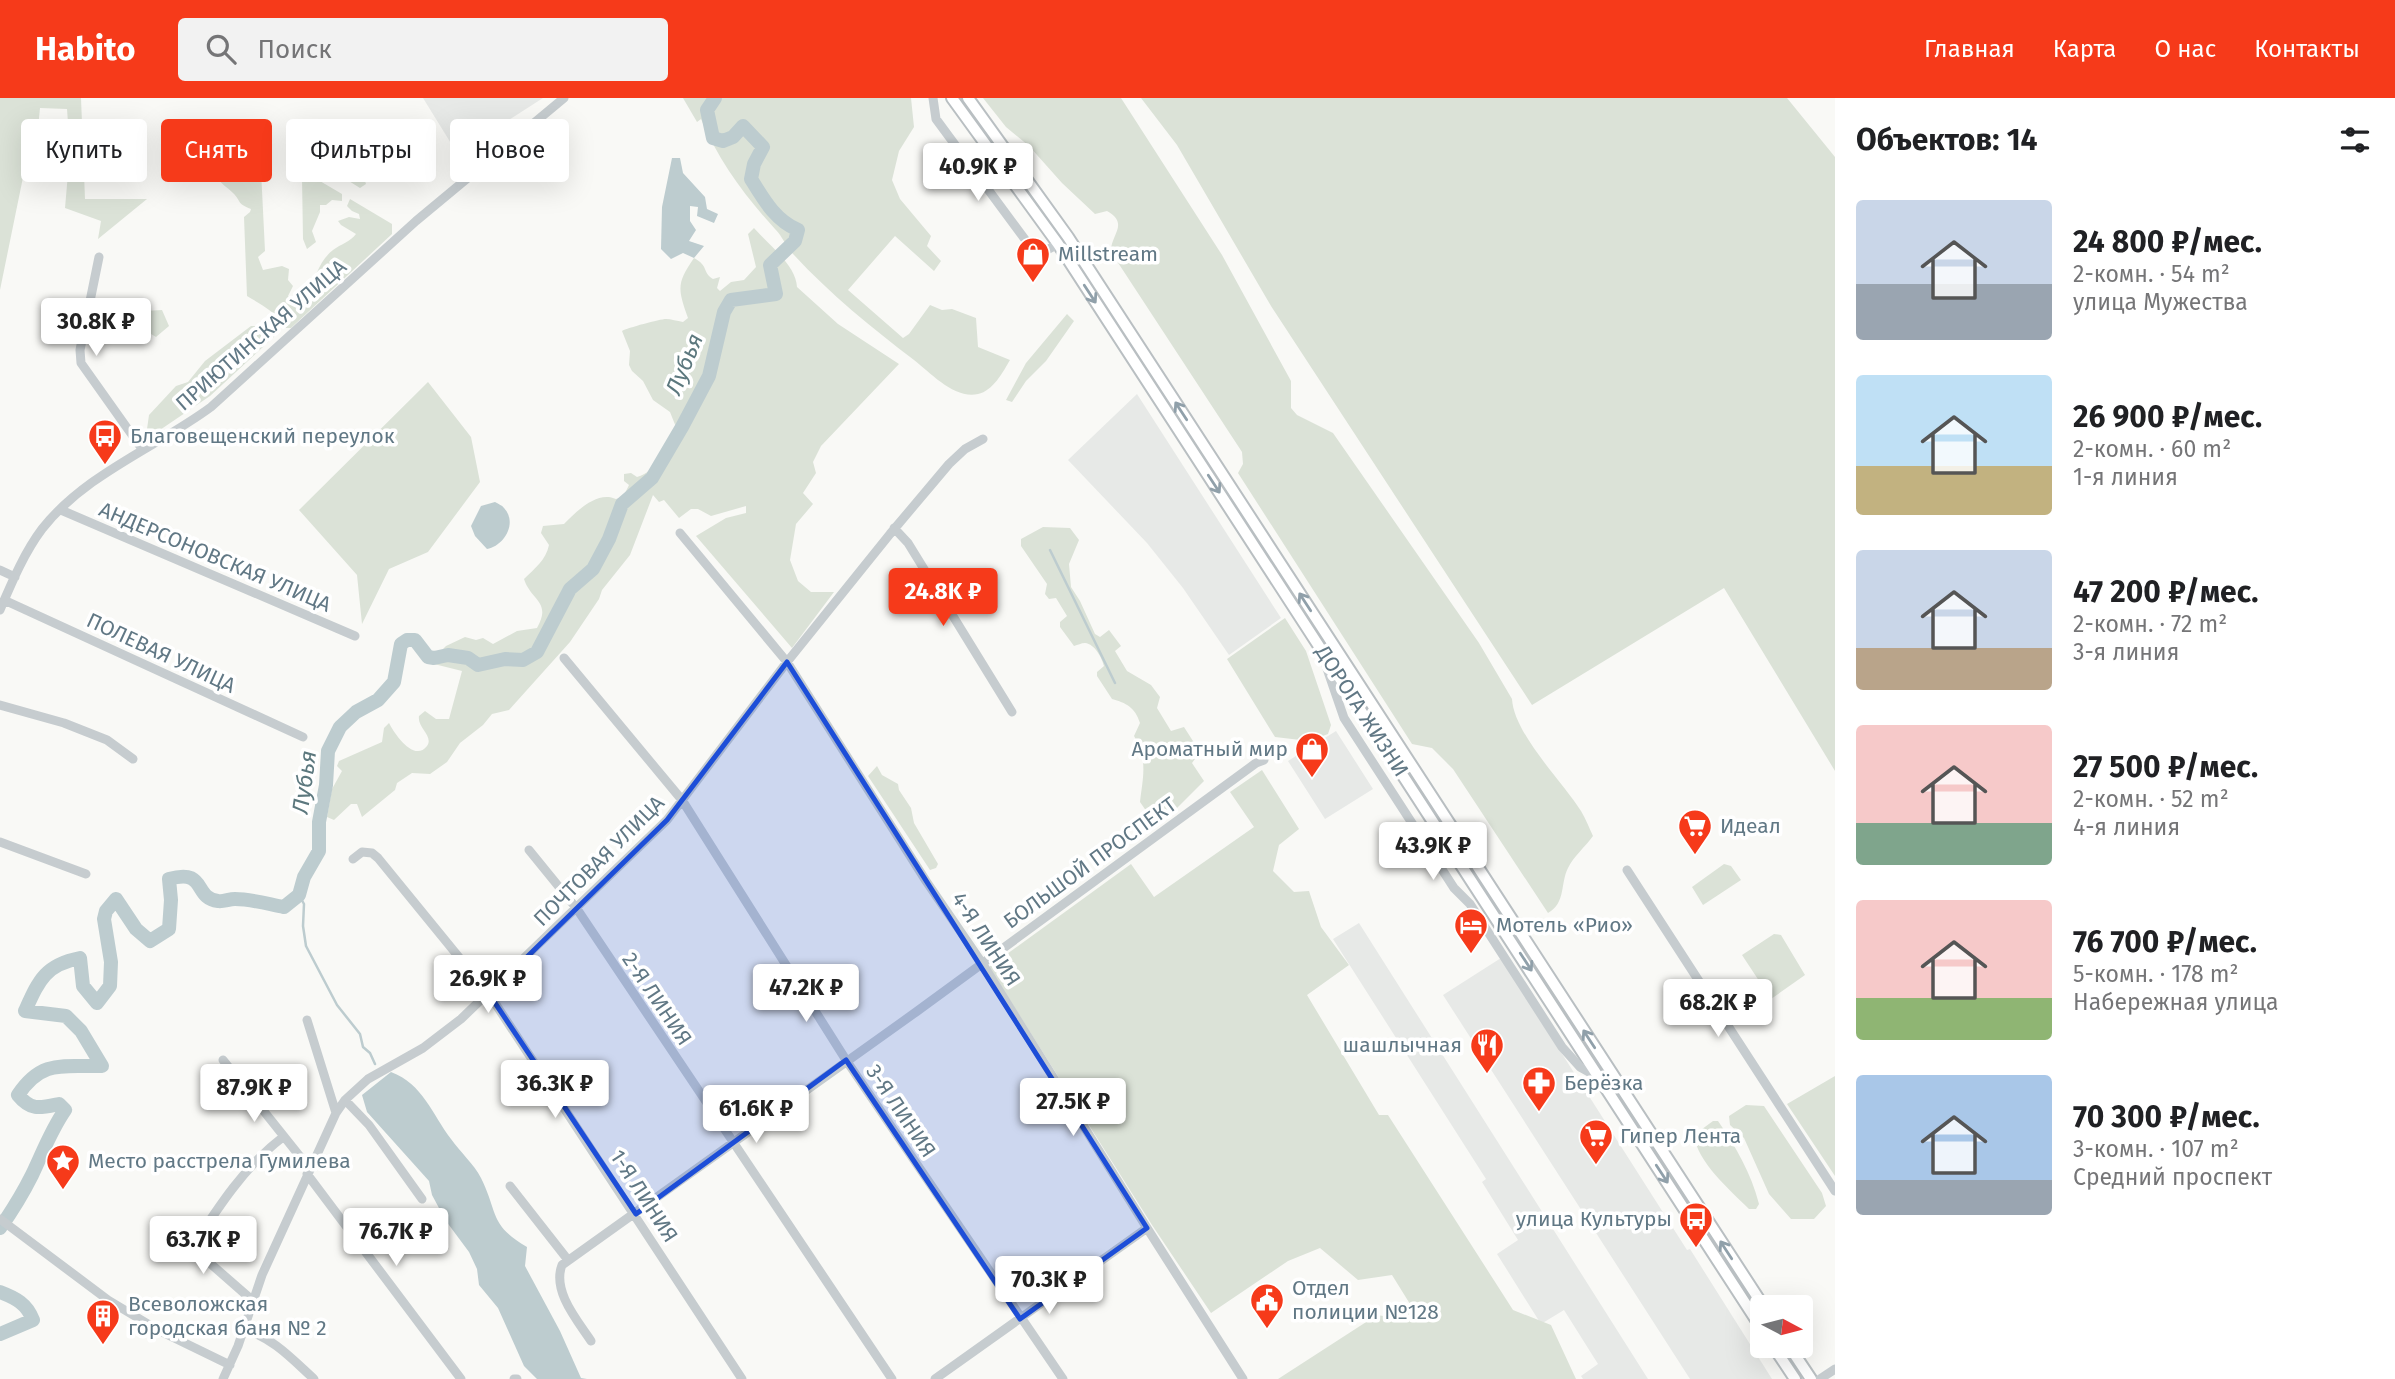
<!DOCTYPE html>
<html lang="ru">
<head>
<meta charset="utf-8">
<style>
	body { margin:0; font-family:"Fira Sans",sans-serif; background:#f2f2f2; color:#202124; height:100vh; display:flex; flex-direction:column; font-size:26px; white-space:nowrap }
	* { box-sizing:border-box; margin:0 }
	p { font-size:23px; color:#757577 }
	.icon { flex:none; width:38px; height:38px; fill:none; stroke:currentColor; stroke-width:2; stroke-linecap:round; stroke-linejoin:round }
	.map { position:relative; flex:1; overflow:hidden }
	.sheet { display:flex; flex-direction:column; background:#fff; width:560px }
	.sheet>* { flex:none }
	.banner { position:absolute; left:21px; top:21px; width:665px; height:63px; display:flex; gap:14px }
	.needle { width:46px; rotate:97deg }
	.controls { position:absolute; left:1750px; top:1197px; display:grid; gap:14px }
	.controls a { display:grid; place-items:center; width:63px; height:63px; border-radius:7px; background:#fff; box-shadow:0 7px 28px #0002; font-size:35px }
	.price { position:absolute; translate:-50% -60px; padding:0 16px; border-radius:7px; background:#fff; color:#222; font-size:23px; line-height:46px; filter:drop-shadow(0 2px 4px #0008) }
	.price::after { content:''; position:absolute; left:50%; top:42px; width:21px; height:16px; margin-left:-10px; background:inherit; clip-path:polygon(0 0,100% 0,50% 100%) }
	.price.on { background:#f63a1a; color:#fff }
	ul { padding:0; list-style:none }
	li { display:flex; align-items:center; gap:21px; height:175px; padding:0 21px }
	li span { display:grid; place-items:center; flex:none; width:196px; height:140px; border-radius:7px; color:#555 }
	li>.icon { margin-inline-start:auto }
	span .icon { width:84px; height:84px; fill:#fffc; stroke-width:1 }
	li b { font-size:30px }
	h2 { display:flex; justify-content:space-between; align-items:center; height:84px; padding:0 21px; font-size:30px }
	.pill { padding:0 24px; border-radius:7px; background:#fff; box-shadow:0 7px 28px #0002; font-size:24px; line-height:63px }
	.pill.on { background:#f63a1a; color:#fff }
	header { display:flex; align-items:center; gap:42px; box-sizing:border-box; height:98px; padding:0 35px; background:#f63a1a; color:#fff }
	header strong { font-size:33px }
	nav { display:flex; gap:38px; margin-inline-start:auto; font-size:24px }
	.search { width:490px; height:63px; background:#f2f2f2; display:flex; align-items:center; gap:18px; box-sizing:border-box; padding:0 24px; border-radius:7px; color:#757577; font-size:26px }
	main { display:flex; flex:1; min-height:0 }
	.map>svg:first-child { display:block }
	.built { fill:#e7e9e7 }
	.green { fill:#dbe2d7 }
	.water { fill:#bdcccf }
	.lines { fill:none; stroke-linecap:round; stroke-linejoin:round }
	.stream { stroke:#bdcccf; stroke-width:2.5 }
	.river { stroke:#bdcccf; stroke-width:14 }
	.major-casing { stroke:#b9bfc2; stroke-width:14 }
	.minor { stroke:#c6cccf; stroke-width:9 }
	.major { stroke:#fff; stroke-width:10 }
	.oneway { stroke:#90a0aa }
	.marked { fill:#1d4ed8; fill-opacity:0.2; stroke:#1d4ed8; stroke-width:5; stroke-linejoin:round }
	.labels { text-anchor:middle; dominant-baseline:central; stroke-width:7; stroke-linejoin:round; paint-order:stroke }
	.poi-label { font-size:21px; fill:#617885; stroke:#fff; text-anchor:start }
	.street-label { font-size:21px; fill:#617885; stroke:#fff }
	.water-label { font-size:23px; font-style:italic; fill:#5c787e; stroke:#fff }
</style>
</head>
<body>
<header>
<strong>Habito</strong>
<div class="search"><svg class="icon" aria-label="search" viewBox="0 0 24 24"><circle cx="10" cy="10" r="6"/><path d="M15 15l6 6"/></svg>Поиск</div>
<nav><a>Главная</a><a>Карта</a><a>О нас</a><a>Контакты</a></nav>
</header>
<main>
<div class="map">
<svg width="1835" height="1281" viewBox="0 0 1835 1281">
	<rect width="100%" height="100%" fill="#f9f9f6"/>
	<!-- built -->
	<path class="built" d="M423,0H543L457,55Z
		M1137,296L1281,520L1229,557L1183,490L1147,445L1068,362Z
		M1336,633L1373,691L1325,721L1288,663Z
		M1359,825L1648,1281H1583L1581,1278L1598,1266L1564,1212L1541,1226L1497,1156L1518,1142L1482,1084L1486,1081L1333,841Z
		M1501,860L1687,1152L1690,1151L1772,1281H1690L1443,897Z"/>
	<!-- green -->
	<path class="green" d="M0,0H81L85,101H147L98,141L101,123L65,110L70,52L67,11L40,10L36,50H29L0,192Z
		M683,0H911L914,29L899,53L892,82L900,101L931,138L927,148L941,163L934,173L895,138L848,192L903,240L909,236L930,207L942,212L952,211L976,220L978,249L1010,262C1003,274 993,293 978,296C954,301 932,276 914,262C872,230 830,196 794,157C786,149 783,139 775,131C744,97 719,63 701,21L697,24Z
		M983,0H1121L1222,157L1291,283V310L1297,317L1333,335L1479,545L1512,601C1514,636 1562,683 1581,713C1586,721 1589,730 1593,738C1586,748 1573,759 1568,770C1560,786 1566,805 1548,815L1453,671L1432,650L1412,646L1238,375L1243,366L1242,354L1111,154C1110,137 1130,126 1107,113L1095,116L1062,85L1029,48L1006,29Z
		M1141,0H1787L1835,59V673L1724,490L1532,607L1271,208L1177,47Z
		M298,21L305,27L304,37L309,45L327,54L343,71L365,83L366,86L360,90L309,58L298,49L294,31Z
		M254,65L261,72L265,153L258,159L263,172L282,168L289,171L288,182L293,188L288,198L293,202C298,195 301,191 310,193C315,179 320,162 333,152C341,146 350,144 356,136L341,127L338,123L349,119L360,121L359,116L352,113L347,108L350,101L392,126V136L291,230H286C276,214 262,207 247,198L244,119L250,114L251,111C236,105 242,104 233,95C226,88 223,88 216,78L223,66Z
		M308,76L342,96V103L332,102L326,107H320V114L312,133L316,144L307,151L303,141L302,80Z
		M754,130C768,146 796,167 797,189L838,226L899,266L821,348L813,364L816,375L803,395L813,406L796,426L790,462L798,483L811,494H834L792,550L696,438L726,420L746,415V408L711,418L698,411H691L679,420L664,402L659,404L653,397L630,457L602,492L599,501L570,544L509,612L492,616L483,627L460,645L447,664L430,676L412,675L397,685L395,692L362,719L357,706H351L334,722L327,719L332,691L342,673L337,668L339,663L382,644L384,630L389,625C394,635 414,665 427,648C434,638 417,630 419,618L425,613L436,621H449L462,573L430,565L421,554L426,551L432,556H438L446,548L465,539L476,542L483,540L493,546L517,533L537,530C552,503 531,503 524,481C535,470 546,462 549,447L541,435L543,428L564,426C576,414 597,392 616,401L623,399L629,387L624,383V376L631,375L637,379C658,374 666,345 676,329L670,314L653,302L643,283L632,273L629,267L630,253L622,233C627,230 660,221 666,221C671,221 677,223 683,224L688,220C678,191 676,186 694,160C709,168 702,174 713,181L720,179L717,190L720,193L731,184L744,182L756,169L748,136Z
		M162,212L169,228L156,239L141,230L145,213Z
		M1067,216L1074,223L1046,263L1026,283L1012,304L1006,302L1026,265Z
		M251,228H266L277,236L210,298L154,336L146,338L149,317L176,288L188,284L205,263Z
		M428,284L471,339L480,384L428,454L389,471L362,526L357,477L299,412Z
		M1043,429L1070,430L1079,442L1069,466L1071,489L1080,503L1095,536L1100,539L1109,532L1121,548L1115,553L1127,573L1151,587L1160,599L1157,610L1171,633L1184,629L1200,654L1192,665L1204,683L1174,713L1159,722L1149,717L1140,704C1143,678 1148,662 1134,638L1140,625C1135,609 1126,605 1112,601L1097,578V574L1104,568C1102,560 1095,546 1085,545C1081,545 1078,547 1074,548L1060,529V524L1067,518L1056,500L1049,501L1045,496L1047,486L1021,448V441Z
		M1285,520L1306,553L1331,627L1328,636L1309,643L1275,639L1227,561Z
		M877,668L882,677L898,686L899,692L911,710L914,725L938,766L936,770L930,772L868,678Z
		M1262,672L1299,731L1279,747L1273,773L1294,794L1309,793L1321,829L1349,867L1307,897L1379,1017H1388L1513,1212L1551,1227L1576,1281H1278L1377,1217L1401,1221L1410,1206L1392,1177L1358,1182L1320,1150L1288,1163L1211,1215L1152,1127L989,869L1131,766L1154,799L1254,729L1230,694Z
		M1724,766L1731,768L1741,782L1703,807L1692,789Z
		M1774,836L1781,837L1805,877L1771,901L1742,857Z
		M1835,978V1078L1787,1006Z
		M1746,1007L1764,1008L1822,1095L1826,1108L1814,1121H1791L1769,1096L1744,1040L1730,1027L1729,1018Z
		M1713,1023H1718C1736,1049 1751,1075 1759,1106L1756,1111H1749C1730,1092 1697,1064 1694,1037Z"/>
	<!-- water -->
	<path class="water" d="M672,60H680L683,75L705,99L707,111L718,116L714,125L697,118L698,109L690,108V123L696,132L689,143L704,148L694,160L683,155L671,161L661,151L662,109Z
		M495,404C498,406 502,407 504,410C518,425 504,448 487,451L475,438L471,428L481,408Z
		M391,974C423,986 432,1016 451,1041C460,1054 474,1066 481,1080C498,1114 489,1127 527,1149L525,1168L560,1233L581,1280L587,1281H537L524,1268L498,1210L479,1187L477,1171L469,1154L446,1123L432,1097L429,1083L367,1014L362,997Z"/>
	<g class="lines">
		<!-- stream -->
		<path class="stream" d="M1050,452L1115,585
			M299,797L304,806L303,828L306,848L337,907L360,936L363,949L370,955L375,966"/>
		<!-- river -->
		<path class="river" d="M0,1130C12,1113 23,1095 32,1077C43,1054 51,1032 65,1012L59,1006C40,1010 31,1013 18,997C42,961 63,969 102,968L81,933L66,918L25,913C39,882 45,867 80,860L83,888L97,905L110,888L111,864L104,821L106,813L116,801L136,831L150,843L169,831L171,802L169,781C207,770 193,800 218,803C223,804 229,801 235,801C251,801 268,806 284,809L299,797L304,779L319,753V724L326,687L328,653L340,629L356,614L378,602L394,584L401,546L407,542H415L428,559L434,560L448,557L468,560L478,567L505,561L523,562L537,554L570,491L593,471L609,441L622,406L652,380L682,329L709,278L724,214L731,202L776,196L770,167L795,143L798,132C775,122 764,102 751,81L754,66L763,49L743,28L733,39L723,43L713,40L707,12L715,0
			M0,1194C16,1200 27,1206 33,1222L0,1236"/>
		<!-- major casing -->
		<g class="major-casing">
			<path id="major" d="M952,0L1058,146L1762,1231
				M968,0L1068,139L1764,1209
				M1773,1248L1795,1281
				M1789,1248L1811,1281"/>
		</g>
		<!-- minor -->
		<path class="minor" d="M933,0L936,21L1035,155L1045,153L1058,146
			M99,159L80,252L81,265L142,351
			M61,412L355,538
			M894,430L908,445L1012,614
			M680,435L787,564L926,783L982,865L1147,1130L1243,1281
			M0,472L15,479
			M4,502L303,639
			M0,512C12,484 24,455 42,431C85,376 157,349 211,309L416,123L564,0
			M1323,559L1344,620L1454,790L1470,806L1562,949L1580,969L1598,979
			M564,560L682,702L846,962L1063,1281
			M0,607L64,625L107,642L133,661
			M0,744L86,776
			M529,752L577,811L892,1281
			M353,761L362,754L372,755L378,760L489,896L742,1281
			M1627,772L1835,1093
			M307,922L336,1015
			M223,962L310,1071
			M345,1002L369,1027L422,1101
			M307,1076L461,1281
			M510,1088L568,1162
			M0,1121L108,1202L158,1232L230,1267
			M177,1130L204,1160L252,1202
			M193,1148C219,1108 245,1068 283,1039
			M244,1231C273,1240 292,1261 314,1281
			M591,1243C577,1222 552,1193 562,1167L916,914L1256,665L1264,662
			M223,1281L238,1248L262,1177L336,1015L345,1002L368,981L423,950L461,921L667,722L787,564L890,436L949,366L965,351L983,341
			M514,1281H517
			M935,1281L1147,1130
			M1820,1281L1835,1271"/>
		<!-- major -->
		<use href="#major" class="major"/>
	</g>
	<!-- one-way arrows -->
	<defs><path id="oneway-shaft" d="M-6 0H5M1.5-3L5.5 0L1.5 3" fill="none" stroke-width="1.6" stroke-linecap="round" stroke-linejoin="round" transform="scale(1.75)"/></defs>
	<g class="oneway">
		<use href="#oneway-shaft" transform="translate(1090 196) rotate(57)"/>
		<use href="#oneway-shaft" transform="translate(1181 313) rotate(-123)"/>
		<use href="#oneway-shaft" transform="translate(1214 386) rotate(57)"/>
		<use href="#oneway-shaft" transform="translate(1305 504) rotate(-123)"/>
		<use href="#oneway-shaft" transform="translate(1526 864) rotate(57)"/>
		<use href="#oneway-shaft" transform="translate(1589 941) rotate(-123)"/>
		<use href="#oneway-shaft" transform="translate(1662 1076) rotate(57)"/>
		<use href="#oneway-shaft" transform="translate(1726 1152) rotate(-123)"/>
	</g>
	<!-- marked area -->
	<path class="marked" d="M787,564L1147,1130L1020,1221L846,962L636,1116L489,896L667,722Z"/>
	<!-- icons -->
	<defs>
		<g id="shop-pin" transform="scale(1.75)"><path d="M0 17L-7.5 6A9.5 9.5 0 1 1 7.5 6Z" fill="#f63a1a" stroke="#fff"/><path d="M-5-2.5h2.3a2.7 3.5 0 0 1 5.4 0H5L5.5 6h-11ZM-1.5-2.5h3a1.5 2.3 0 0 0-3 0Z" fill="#fff"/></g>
		<g id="bus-pin" transform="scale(1.75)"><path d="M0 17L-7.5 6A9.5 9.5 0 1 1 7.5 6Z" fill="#f63a1a" stroke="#fff"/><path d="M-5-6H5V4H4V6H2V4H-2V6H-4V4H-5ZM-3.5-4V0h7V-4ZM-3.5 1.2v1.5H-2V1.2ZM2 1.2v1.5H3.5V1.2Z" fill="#fff"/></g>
		<g id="supermarket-pin" transform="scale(1.75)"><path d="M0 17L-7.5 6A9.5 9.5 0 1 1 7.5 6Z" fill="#f63a1a" stroke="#fff"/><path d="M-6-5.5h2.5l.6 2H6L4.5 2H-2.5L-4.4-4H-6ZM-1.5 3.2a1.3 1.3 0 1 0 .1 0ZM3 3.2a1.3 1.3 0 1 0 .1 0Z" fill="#fff"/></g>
		<g id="hotel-pin" transform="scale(1.75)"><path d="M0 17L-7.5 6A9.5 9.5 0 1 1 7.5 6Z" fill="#f63a1a" stroke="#fff"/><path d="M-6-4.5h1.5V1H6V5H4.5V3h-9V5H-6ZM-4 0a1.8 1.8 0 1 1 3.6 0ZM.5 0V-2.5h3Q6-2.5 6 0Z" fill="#fff"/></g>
		<g id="restaurant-pin" transform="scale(1.75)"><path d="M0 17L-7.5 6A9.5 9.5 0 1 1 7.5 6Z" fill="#f63a1a" stroke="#fff"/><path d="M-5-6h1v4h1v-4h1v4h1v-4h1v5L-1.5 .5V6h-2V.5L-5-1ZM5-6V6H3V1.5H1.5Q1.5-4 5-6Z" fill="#fff"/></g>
		<g id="pharmacy-pin" transform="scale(1.75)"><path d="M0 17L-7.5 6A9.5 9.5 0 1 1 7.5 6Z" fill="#f63a1a" stroke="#fff"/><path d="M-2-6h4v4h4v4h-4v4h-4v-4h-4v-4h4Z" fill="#fff"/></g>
		<g id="sight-pin" transform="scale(1.75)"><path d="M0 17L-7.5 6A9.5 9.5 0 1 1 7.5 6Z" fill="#f63a1a" stroke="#fff"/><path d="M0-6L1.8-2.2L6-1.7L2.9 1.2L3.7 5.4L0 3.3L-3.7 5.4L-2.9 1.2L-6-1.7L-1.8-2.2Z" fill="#fff"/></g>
		<g id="civic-pin" transform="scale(1.75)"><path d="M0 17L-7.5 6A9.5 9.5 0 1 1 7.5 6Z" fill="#f63a1a" stroke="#fff"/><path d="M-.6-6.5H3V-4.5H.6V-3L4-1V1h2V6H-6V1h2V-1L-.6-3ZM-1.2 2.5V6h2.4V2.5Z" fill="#fff"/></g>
		<g id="building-pin" transform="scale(1.75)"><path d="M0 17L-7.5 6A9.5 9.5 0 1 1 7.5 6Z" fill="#f63a1a" stroke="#fff"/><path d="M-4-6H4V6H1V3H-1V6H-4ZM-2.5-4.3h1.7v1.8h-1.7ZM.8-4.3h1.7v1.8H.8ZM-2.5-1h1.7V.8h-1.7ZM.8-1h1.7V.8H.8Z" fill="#fff"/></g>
	</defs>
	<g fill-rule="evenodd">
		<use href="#shop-pin" x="1033" y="156"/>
		<use href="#bus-pin" x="105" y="338"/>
		<use href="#shop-pin" x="1312" y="651"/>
		<use href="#supermarket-pin" x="1695" y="728"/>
		<use href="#hotel-pin" x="1471" y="827"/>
		<use href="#restaurant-pin" x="1487" y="947"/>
		<use href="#pharmacy-pin" x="1539" y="985"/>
		<use href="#supermarket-pin" x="1596" y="1038"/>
		<use href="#sight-pin" x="63" y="1063"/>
		<use href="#bus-pin" x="1696" y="1121"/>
		<use href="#civic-pin" x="1267" y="1202"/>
		<use href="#building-pin" x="103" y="1218"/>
	</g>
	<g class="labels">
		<!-- poi labels -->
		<g class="poi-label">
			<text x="1058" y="156">Millstream</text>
			<text x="130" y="338">Благовещенский переулок</text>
			<text x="1288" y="651" text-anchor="end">Ароматный мир</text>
			<text x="1720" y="728">Идеал</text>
			<text x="1496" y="827">Мотель «Рио»</text>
			<text x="1462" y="947" text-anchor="end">шашлычная</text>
			<text x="1564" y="985">Берёзка</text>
			<text x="1620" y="1038">Гипер Лента</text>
			<text x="88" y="1063">Место расстрела Гумилева</text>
			<text x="1672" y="1121" text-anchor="end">улица Культуры</text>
			<text x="1292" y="1190">Отдел<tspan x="1292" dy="24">полиции №128</tspan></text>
			<text x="128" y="1206">Всеволожская<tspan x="128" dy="24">городская баня № 2</tspan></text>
		</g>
		<!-- street labels -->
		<g class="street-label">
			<text transform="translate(261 237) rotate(-41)">ПРИЮТИНСКАЯ УЛИЦА</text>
			<text transform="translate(215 459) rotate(23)">АНДЕРСОНОВСКАЯ УЛИЦА</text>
			<text transform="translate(161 555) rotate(25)">ПОЛЕВАЯ УЛИЦА</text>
			<text transform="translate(1362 613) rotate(57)">ДОРОГА ЖИЗНИ</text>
			<text transform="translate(599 763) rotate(-45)">ПОЧТОВАЯ УЛИЦА</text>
			<text transform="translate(1090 765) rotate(-36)">БОЛЬШОЙ ПРОСПЕКТ</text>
			<text transform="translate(986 841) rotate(57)">4-Я ЛИНИЯ</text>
			<text transform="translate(657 901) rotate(56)">2-Я ЛИНИЯ</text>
			<text transform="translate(901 1013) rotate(56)">3-Я ЛИНИЯ</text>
			<text transform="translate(644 1098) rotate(57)">1-Я ЛИНИЯ</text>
		</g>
		<!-- water labels -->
		<g class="water-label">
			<text transform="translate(684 266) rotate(-68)">Лубья</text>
			<text transform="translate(304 684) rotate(-82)">Лубья</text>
		</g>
	</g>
</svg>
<div class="controls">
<a><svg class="needle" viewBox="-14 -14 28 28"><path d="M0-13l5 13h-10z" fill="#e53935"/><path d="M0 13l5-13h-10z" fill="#757577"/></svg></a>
</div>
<b class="price" style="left:978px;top:105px">40.9K ₽</b>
<b class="price" style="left:96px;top:260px">30.8K ₽</b>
<b class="price on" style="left:943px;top:530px">24.8K ₽</b>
<b class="price" style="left:1433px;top:784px">43.9K ₽</b>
<b class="price" style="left:488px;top:917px">26.9K ₽</b>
<b class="price" style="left:806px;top:926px">47.2K ₽</b>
<b class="price" style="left:1718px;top:941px">68.2K ₽</b>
<b class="price" style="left:555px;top:1022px">36.3K ₽</b>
<b class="price" style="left:254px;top:1026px">87.9K ₽</b>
<b class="price" style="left:1073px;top:1040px">27.5K ₽</b>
<b class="price" style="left:756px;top:1047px">61.6K ₽</b>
<b class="price" style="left:396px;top:1170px">76.7K ₽</b>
<b class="price" style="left:203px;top:1178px">63.7K ₽</b>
<b class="price" style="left:1049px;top:1218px">70.3K ₽</b>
<div class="banner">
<a class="pill">Купить</a>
<a class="pill on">Снять</a>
<a class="pill">Фильтры</a>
<a class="pill">Новое</a>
</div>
</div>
<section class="sheet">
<h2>Объектов: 14<svg class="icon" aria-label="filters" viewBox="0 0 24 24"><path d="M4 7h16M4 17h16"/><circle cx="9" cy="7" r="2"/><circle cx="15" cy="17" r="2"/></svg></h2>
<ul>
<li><span style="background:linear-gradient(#c9d6e8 60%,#9aa5b1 0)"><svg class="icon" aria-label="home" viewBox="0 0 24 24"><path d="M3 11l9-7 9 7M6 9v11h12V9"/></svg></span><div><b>24 800 ₽/мес.</b><p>2-комн. · 54 m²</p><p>улица Мужества</p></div></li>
<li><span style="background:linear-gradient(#bfe0f5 65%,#c2b280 0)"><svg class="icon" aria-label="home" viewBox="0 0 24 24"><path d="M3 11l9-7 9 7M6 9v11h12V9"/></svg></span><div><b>26 900 ₽/мес.</b><p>2-комн. · 60 m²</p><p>1-я линия</p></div></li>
<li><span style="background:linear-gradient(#c9d6e8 70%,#b9a48a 0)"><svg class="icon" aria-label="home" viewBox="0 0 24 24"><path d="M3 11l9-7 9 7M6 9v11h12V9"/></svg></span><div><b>47 200 ₽/мес.</b><p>2-комн. · 72 m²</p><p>3-я линия</p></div></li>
<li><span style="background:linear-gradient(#f6c9c9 70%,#7fa58c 0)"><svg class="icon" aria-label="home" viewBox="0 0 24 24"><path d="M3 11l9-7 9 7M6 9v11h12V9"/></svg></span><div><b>27 500 ₽/мес.</b><p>2-комн. · 52 m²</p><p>4-я линия</p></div></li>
<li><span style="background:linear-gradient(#f6c9c9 70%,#8fb573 0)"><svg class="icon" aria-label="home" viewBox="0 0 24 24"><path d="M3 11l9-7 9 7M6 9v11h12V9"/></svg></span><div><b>76 700 ₽/мес.</b><p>5-комн. · 178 m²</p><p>Набережная улица</p></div></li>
<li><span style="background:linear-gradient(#a9c7e8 75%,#9aa5b1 0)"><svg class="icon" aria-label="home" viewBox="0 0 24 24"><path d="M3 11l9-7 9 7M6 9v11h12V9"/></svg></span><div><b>70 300 ₽/мес.</b><p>3-комн. · 107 m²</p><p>Средний проспект</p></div></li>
</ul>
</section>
</main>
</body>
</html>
